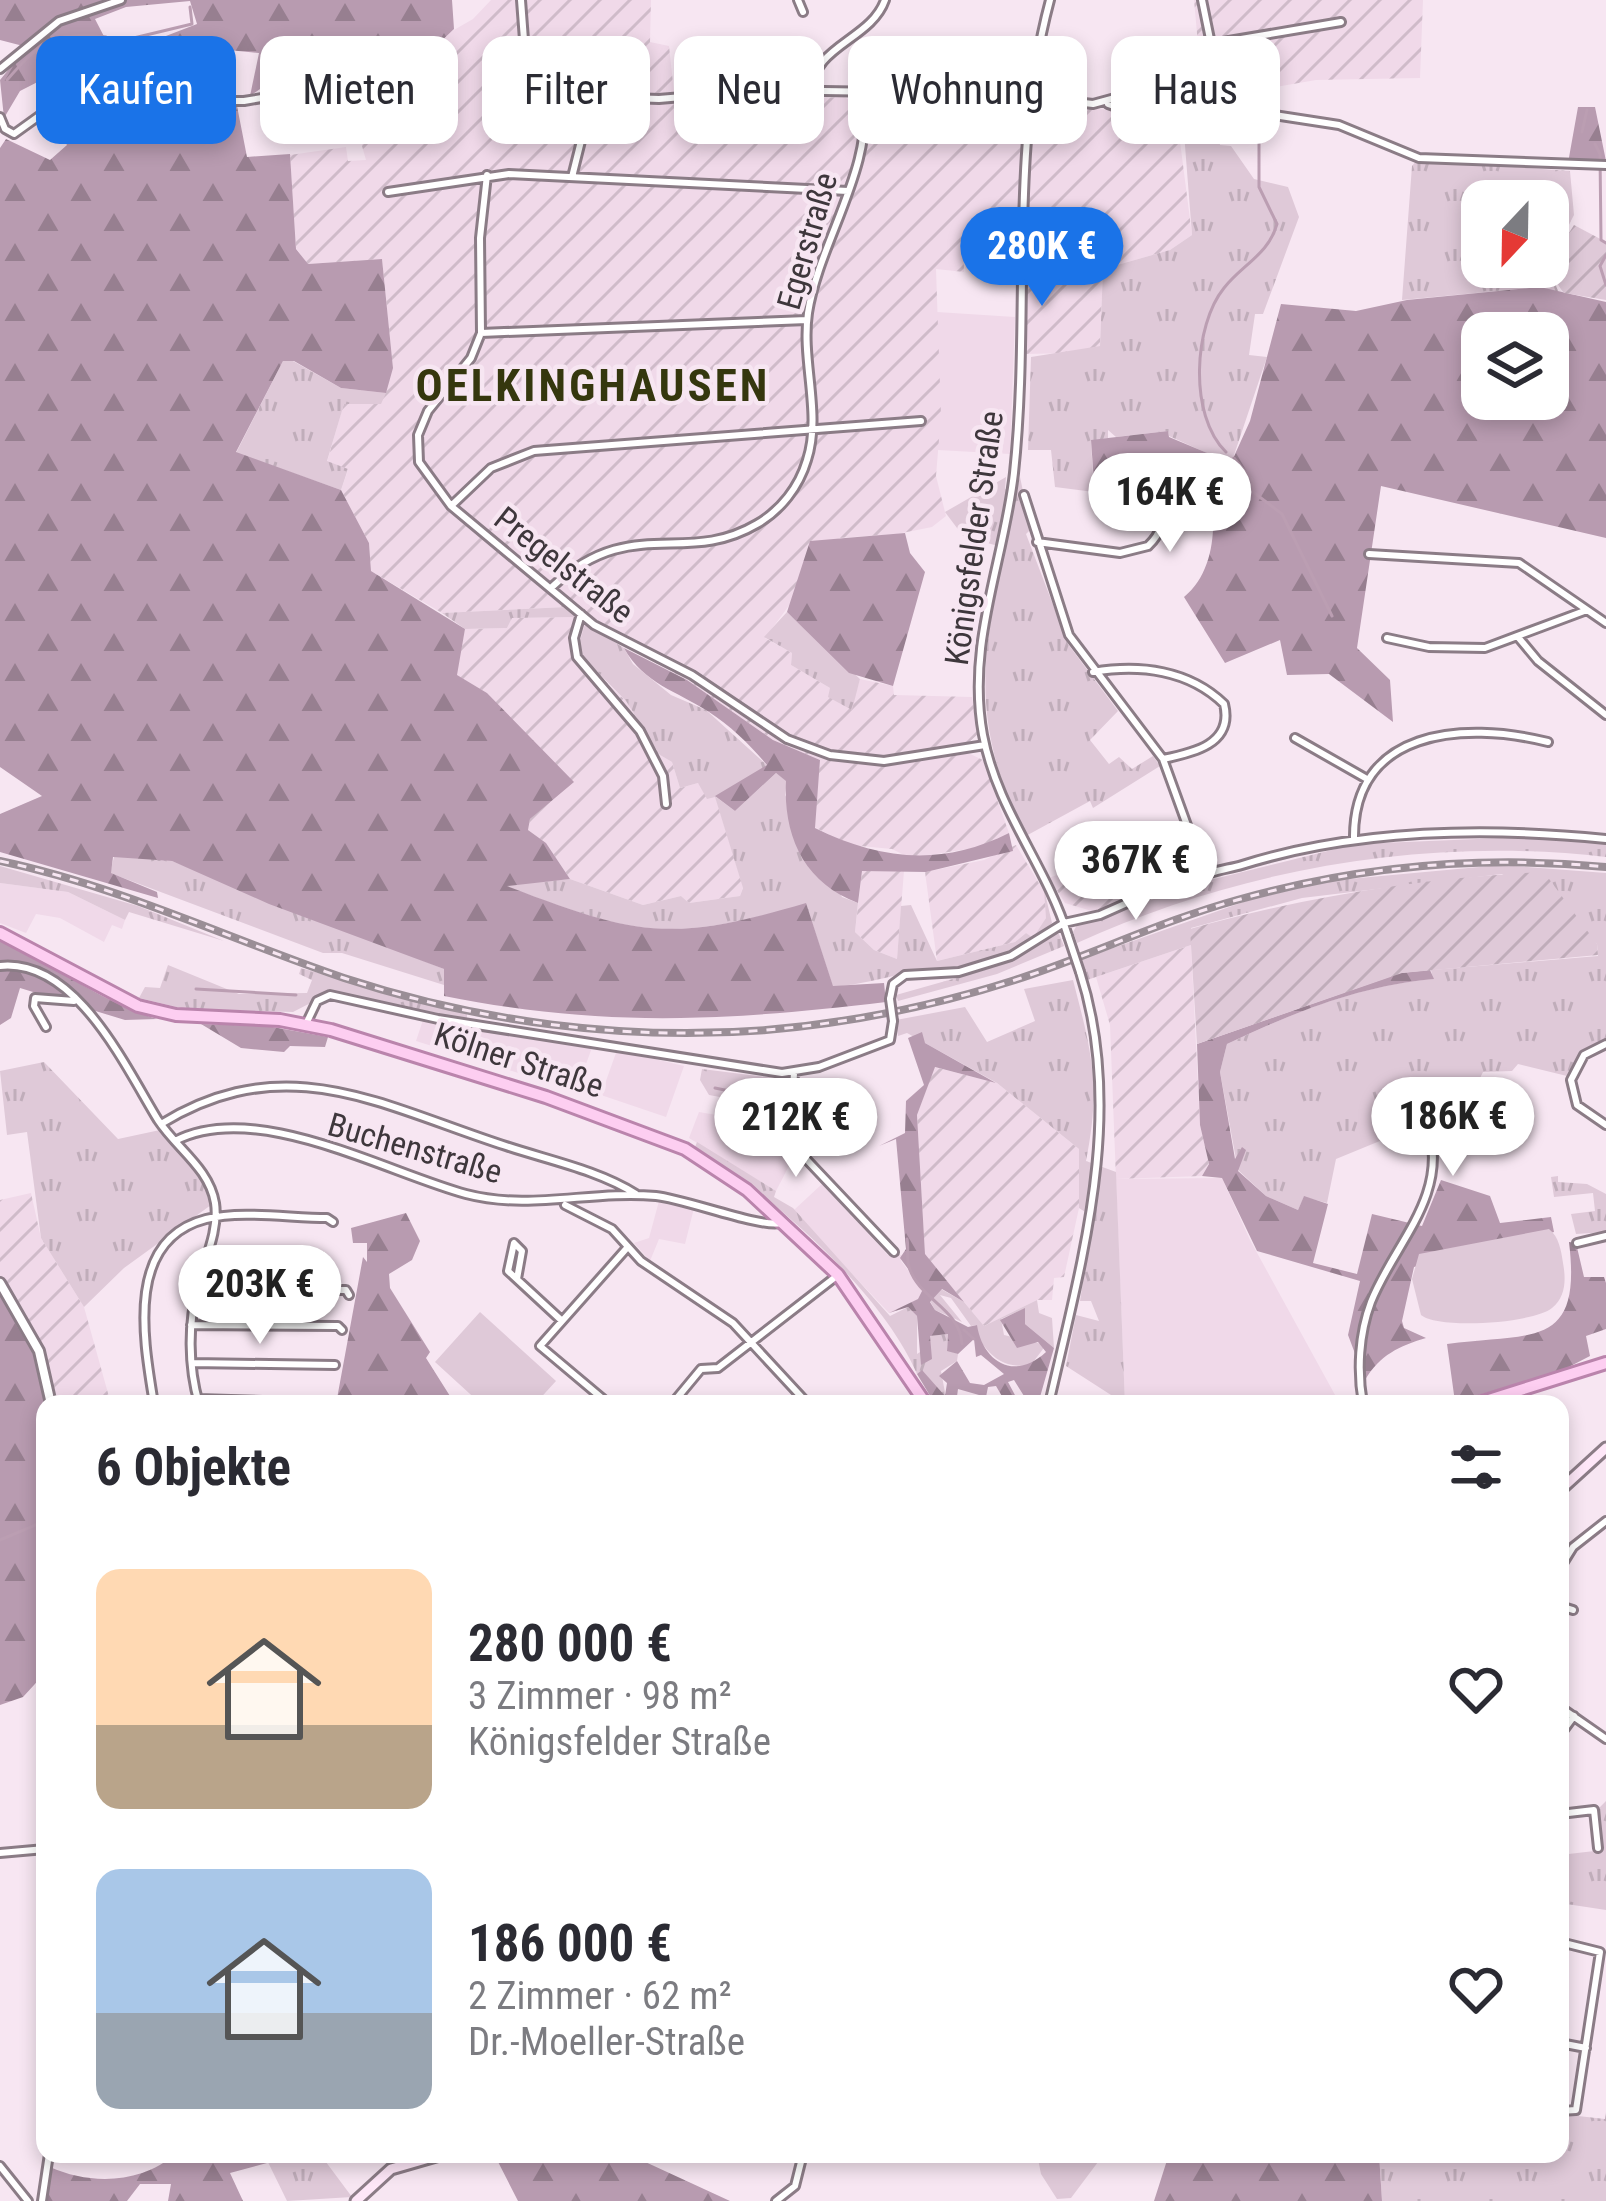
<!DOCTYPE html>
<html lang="de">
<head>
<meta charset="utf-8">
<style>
	body { margin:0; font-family:"Roboto Condensed",sans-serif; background:#f2f2f3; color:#2b2b33; height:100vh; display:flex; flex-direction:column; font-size:45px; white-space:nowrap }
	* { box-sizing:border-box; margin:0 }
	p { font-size:39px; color:#7c7c81 }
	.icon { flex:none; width:66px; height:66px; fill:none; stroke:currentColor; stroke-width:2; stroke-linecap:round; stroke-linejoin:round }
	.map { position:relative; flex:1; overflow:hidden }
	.details { position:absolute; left:36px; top:1395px; width:1533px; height:768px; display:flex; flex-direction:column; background:#fff; border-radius:24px; box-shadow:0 6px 18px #0003 }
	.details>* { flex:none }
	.banner { position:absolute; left:36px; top:36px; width:1536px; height:108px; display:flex; gap:24px }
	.needle { width:78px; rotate:202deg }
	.tools { position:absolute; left:1461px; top:180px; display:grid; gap:24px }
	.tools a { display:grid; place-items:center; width:108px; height:108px; border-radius:24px; background:#fff; box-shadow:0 6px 18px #0003; font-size:60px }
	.price { position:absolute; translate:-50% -102px; padding:0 27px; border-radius:42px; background:#fff; color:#222; font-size:39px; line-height:78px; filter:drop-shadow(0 3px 6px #0008) }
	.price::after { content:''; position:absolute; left:50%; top:72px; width:36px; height:27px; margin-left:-18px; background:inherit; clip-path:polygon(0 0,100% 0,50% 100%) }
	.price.selected { background:#1a73e8; color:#fff }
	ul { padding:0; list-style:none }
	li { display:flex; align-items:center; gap:36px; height:300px; padding:0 60px }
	li span { display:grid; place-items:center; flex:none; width:336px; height:240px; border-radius:24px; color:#555 }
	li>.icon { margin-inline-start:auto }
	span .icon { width:144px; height:144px; fill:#fffc; stroke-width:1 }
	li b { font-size:51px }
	h2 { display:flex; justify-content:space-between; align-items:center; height:144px; padding:0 60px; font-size:51px }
	.chip { padding:0 42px; border-radius:24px; background:#fff; box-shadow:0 6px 18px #0003; font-size:42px; line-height:108px }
	.chip.selected { background:#1a73e8; color:#fff }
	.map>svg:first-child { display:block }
	.built { fill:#f0d9e9 }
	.industrial { fill:url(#industrial-furrows) }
	.grass { fill:url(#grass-tufts) }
	.forest { fill:url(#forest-firs); fill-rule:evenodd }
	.garden { fill:url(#garden-furrows) }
	.pitch { fill:#dfc9d8 }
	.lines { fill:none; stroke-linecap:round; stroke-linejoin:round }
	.stream { stroke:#bb9eb2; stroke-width:3 }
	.minor-casing { stroke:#8b7c86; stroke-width:12 }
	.tertiary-casing { stroke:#8b7c86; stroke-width:14 }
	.secondary-casing { stroke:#8b7c86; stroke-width:15 }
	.primary-casing { stroke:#ba84ac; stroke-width:16 }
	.minor { stroke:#fff; stroke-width:6 }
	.tertiary { stroke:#fff; stroke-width:8 }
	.secondary { stroke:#fee7f8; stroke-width:9 }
	.primary { stroke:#fdcef1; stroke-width:10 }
	.rail-casing { stroke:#9a8e96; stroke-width:8 }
	.rail { stroke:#f7e6f2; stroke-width:3; stroke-dasharray:9; stroke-linecap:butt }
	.minor-bridge-casing { stroke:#8b7c86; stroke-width:12; stroke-linecap:butt }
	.minor-bridge { stroke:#fff; stroke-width:6 }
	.labels { text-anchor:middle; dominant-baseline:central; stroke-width:9; stroke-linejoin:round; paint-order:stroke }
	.street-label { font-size:33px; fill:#3e373c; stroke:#f7e6f2 }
	.district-label { font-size:45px; font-weight:bold; letter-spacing:3px; fill:#35370e; stroke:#f7e6f2 }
</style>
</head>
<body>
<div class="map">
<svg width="1606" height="2201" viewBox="0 0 1606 2201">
	<defs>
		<pattern id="industrial-furrows" width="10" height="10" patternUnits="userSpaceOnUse" patternTransform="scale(3)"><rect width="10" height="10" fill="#f0d9e9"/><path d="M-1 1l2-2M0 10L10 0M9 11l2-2" fill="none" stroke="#cfbbc9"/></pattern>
		<pattern id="grass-tufts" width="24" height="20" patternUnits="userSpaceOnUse" patternTransform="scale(3)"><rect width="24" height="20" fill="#dfc9d8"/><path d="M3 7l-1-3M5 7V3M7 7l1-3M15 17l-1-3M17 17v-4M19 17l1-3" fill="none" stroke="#c0adba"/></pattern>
		<pattern id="forest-firs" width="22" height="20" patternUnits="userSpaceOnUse" patternTransform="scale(3)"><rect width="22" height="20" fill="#b89bb0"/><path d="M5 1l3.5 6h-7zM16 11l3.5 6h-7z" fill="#977f90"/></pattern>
		<pattern id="garden-furrows" width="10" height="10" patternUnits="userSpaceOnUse" patternTransform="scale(3)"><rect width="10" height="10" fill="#dfc9d8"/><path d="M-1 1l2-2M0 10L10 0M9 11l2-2" fill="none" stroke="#c0adba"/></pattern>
	</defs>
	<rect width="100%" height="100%" fill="#f7e6f2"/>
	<!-- built -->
	<path class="built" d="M937,312L1015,317L1010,454L938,450Z
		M0,883L68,892L125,920L122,929L112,925L104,942L60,918L36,914L26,933L0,923Z
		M423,1020L593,1045L576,1091L416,1041Z
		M617,1050L684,1066L666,1117L601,1095Z
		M699,1112L782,1126L792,1160L776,1191L689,1138Z
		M1222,1178L1250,1240L1340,1404L1183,1399V1404H1125L1116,1179Z
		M822,1184L888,1255H903L901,1261L923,1290L919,1299L889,1313L806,1225L794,1210Z
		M659,1201L694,1208L685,1244L659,1239L650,1261L634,1243L649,1238Z"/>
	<!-- industrial -->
	<path class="industrial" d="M491,0H651L650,42L669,46L674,92L684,104L844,97L855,103L859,119L869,122L871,104L882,97L989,99L1010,102L1020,115L1046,103L1177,118L1192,235L1170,250L1103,269L1100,346L1076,353L1024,354L1025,230L963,231L964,272L936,269L941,415L936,476L946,516L932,527L897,534L839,538L765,638L792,653L791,665L830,688L851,709L860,679L893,686L894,695L972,697L978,734L966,745L968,753L983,760L1009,833L981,847L910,858L892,849L850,845L814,827L820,760L773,740L687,680L585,625L605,681L626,701L660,755L672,762L680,788L698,783L715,796L743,887L740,896L689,903L681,896L643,905L570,879L546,843L528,830L530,819L563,787L487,693L456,675L465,629L507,628L512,618L574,617L565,607L442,613L371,571L369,543L341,490L348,470L327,462L344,403L393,368L382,259L307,264L296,248L290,155L346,147L348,161L366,160L362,146L374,74L405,76L440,38L473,19Z
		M1194,0H1423L1420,78L1316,80L1242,93L1218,76L1198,44Z
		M1183,824L1186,858L1172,879L1157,887L1139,842Z
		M1016,845L1046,895V918L1038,933L1032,939L1026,933L1015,942L937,961L925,872L984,860Z
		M1103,857L1122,900L1095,912L1065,903L1049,878Z
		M862,871H904L897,959L874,950L855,932Z
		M1191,945L1200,1125L1209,1164L1202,1176L1116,1179L1110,1025L1096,977Z
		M934,1067L997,1083L1079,1149V1208L1064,1277L1054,1278L1052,1300H1037L984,1326L925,1255L917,1115Z
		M31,1193L41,1238L84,1307L111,1404H47L38,1359L0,1288V1200Z"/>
	<!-- grass -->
	<path class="grass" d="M1183,120L1217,121L1220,145L1231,146L1254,179L1288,187L1299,217L1263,314H1255L1249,355L1267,357L1231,464L1169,436L1168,431L1116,437L1108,430V438L1091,441L1094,492L1055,487L1051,450H1028L1031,357L1100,346L1103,269L1170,250L1192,235Z
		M1417,160L1570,171L1574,215L1548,265V201H1482V267H1548L1559,293L1540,287L1402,300L1412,166Z
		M283,361H293L341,388L386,393L381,404H344L327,461L348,469L341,490L236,453Z
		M1006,477L1005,489L1016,491L1020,477L1031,529L1026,534L1068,644L1118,711L1090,740L1109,764L1119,757L1132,769L1153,756L1160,766L1093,808L1090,801L1024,837C973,723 979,667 1005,548L963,536L945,512Z
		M566,607L576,617L512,618L507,628L465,629L442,613Z
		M787,612L860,679L852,710L828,697L830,688L791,665L792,653L764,637Z
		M585,624L624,648L633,664L671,695L706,710L768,766L716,797L735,811L776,773L787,781L785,795L842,897L858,903L855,932L874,950L897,959L901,906L911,905L937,961L1015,942L1026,933L1033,938L1046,918L1044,889L1052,923C1028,945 989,964 956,968C941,970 923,968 908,972C882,979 861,984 833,987L806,904C667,944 636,935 503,885L570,879L643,905L681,896L689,903L740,896L743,888L715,797L707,799L698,783L680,788L672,762L660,755L626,701L577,651Z
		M1529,837L1606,842V857C1427,836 1239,869 1077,943L1073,932L1077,925L1210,880L1356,844Z
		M115,853L172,861L444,969V985L342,953H323L110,873Z
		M1501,865L1606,873V1041L1582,1053L1567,1076L1518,1064L1512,1071L1483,1072L1476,1086L1422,1108L1414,1127L1336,1159L1327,1203L1304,1197L1298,1210L1266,1196L1238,1170L1220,1072L1227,1044C1295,1012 1357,986 1433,979L1431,970L1598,956L1597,944L1502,874L1302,898L1191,928V945L1087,980L1082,959L1249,900L1327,881Z
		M0,866L138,906L224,941L129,912L125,920L68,892L0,883Z
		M1051,933L1059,934L1064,946L997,974L898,1001L896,995L988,969Z
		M168,965L239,994L307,993L312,980L299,974L301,968L467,1014V1019L332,992L293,1012L185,1009L139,998L145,987L160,988Z
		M1073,980C1092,1053 1101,1086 1086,1161L1116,1172L1125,1404L1066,1366L1076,1315L1099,1321L1091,1301H1080L1093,1217L1079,1208V1149L997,1083L907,1033L898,1036L896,1020L965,1007L987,1042L1035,1021L1024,989Z
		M44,1062L118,1139L160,1130L207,1185L211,1205L124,1268L84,1307L41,1238L27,1132L7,1135L0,1071Z
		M702,1069L782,1079L788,1088L783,1119L780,1091L768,1089L764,1105L709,1095L700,1080Z
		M697,1142L776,1191L774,1197L793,1208L890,1316L908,1307L917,1316V1354L929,1346L930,1336L948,1334L947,1350L958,1354L957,1361L941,1371L946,1398L922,1371L917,1374C882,1292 771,1194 695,1147Z
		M1558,1176V1182L1587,1184L1606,1194V1232L1576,1234L1571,1214L1595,1211L1593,1193L1554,1197L1551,1177Z
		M941,1289L964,1302L984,1326L1037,1300L1039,1313L1052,1318L1054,1348L1025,1324L1024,1309L1001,1319L1004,1335L1046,1345L1031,1365C1003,1369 991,1357 976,1335L977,1325L971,1326L951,1298L940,1295L962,1322L935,1310L930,1301Z
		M1606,1801V1910L1560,1903V1855L1603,1850L1596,1811Z
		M1606,2112V2201H1382L1379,2154H1560V2114L1605,2119Z
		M264,2154H320L352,2197L287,2201Z"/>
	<!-- forest -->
	<path class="forest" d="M0,0H452L454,29L404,76L374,74L356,59L346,62L339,83L290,92V68L250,96L259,53L228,50L213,101L237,106L247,157L290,154L296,249L308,264L382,259L393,368L386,393L341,388L294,361H283L236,452L341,490L369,543L371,571L465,629L457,675L487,693L574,782L530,819L528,830L546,843L570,879L507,886C638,936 670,943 806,903L833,986L884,983L886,1002C724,1021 605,1028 444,996V969L269,904L172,861L113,857L111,873L157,892L158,898L0,852V814L42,796L0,767V148L6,139L50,160L67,145L62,137L71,130L68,125L137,102L104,48L20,91L4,118L0,80L27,47L0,40ZM190,1L197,24L140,46L111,50L95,19L126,7Z
		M1578,107H1595L1606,161L1568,163Z
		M1540,287L1606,302V538L1381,486L1357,648L1390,680L1393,722L1329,674L1287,675L1280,640L1225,663L1184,597C1214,573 1217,526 1210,492C1171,474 1136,481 1094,483L1091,440L1168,431L1169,437L1231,463L1250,421L1281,304L1356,311L1407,300ZM1482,333H1548V399H1482Z
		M905,533L910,553L925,572L893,686L849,673L787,612L810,541Z
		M624,648L687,680L773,740L820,760L815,828C880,860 941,867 1009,833L1013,851L926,872L862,871L858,903C804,883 783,836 786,781L776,773L735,811L715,796L767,765C750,745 731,726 709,712C677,691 644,684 624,648Z
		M0,941C55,964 100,1002 157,1019L125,1020L20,988L11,1018L0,1025Z
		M1430,970L1434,979C1358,986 1295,1012 1227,1044L1220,1072L1235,1159L1242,1147L1246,1150L1238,1171L1266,1196L1298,1210L1304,1196L1328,1204L1313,1263L1357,1274L1372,1214L1422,1226L1441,1180L1490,1196L1500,1223L1551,1217L1554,1232L1414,1267L1402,1321L1404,1328L1426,1338C1399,1346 1380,1355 1365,1380L1348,1335L1360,1281L1257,1251L1222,1178L1202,1176L1209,1164L1200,1125L1197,1044L1400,973Z
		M201,1024L267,1026L328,1037L325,1047L290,1046L284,1052L241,1048Z
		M922,1032L925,1043L996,1083L935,1067L917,1115L925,1254L964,1302L942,1289L930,1302L935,1310L968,1327L977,1325C982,1359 1012,1383 1046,1352L1038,1342L1017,1348L1000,1320L1025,1308V1324L1054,1348L1040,1397L1024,1396L1014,1380L1008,1382L1016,1397L1003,1398L996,1386L988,1387L986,1397L958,1389L956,1404H935L917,1374L922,1370L945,1396L947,1383L939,1376L957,1361L970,1383L984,1385L1004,1374L981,1355L976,1357L974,1339L958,1354L947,1351L948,1334L930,1336L932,1359L921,1365L917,1316L908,1307L889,1313L918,1299L923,1289L900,1258L906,1249L896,1139L879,1146L905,1133L906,1101L924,1085L908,1038Z
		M406,1213L420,1241L412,1260L389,1274L390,1288L430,1352L426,1358L455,1404H438L437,1399L336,1404L363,1257L367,1262V1243H353L351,1228Z
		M1569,1242L1576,1243L1584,1277H1604L1606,1283V1329L1586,1336L1590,1356L1561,1371L1455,1402L1447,1344C1534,1333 1582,1349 1569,1242Z
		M0,1288L30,1337L47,1404L45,1673L23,1697L0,1705Z
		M175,2154H264L267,2163L230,2173L243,2201H168L171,2184H140L127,2201H45L50,2167C90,2185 141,2184 175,2154Z
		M494,2154H628L730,2201H518Z
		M1169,2154H1379L1382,2201H1154Z"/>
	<!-- garden -->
	<path class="garden" d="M1574,225L1606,242V300L1564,293C1541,265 1559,250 1574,225Z
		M1544,872L1597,944L1598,955L1402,973L1197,1044L1190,929C1308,896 1422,878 1544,872Z"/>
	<!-- pitch -->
	<path class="pitch" d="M1549,1229C1559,1237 1561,1250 1563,1263C1566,1279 1566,1297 1552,1308C1534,1323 1439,1330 1421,1315L1412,1279L1419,1254Z
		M480,1312L556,1381L535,1404H481L435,1362Z
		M1037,2154H1091L1098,2162L1071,2198L1057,2199L1041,2174Z"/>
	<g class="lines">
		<!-- stream -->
		<path class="stream" d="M117,42L192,24L190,7
			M7,80C40,42 56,30 106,37
			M1582,132L1587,110
			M1595,144L1600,154L1601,240L1606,243
			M1606,255L1600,266L1606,285
			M1226,452C1188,415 1194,325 1224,288C1242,265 1269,254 1277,224L1259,187V119
			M1234,458L1252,480L1253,492L1282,514L1332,616
			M196,989L296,995
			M715,1088L749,1095
			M907,1239C909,1248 906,1258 909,1267C919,1300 960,1308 962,1344
			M964,1330L974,1339
			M0,1540L45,1521"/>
		<!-- minor casing -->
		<g class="minor-casing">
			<path id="minor" d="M521,0L525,53L553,89L575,96L659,99L764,90L1002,94L1093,104L1126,95L1211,44L1341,22
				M798,0L803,12
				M1050,0C1008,156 1031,314 1014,473C1004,562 966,644 983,735C997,810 1046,865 1068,936
				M1202,0L1211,44
				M0,69L59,21L121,0
				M812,91C812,46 871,40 885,0
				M1006,95L1025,115
				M1108,104L1128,111L1213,116L1248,111L1339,125L1419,158L1606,165
				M0,117L5,129L14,134L78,88L110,77L210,101H244L356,82L355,73
				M487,175L480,238L481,333L471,358L428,411L418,435L419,462L451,506L594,625L692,675L787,739L830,755L884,761L985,745
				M572,177L592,97
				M388,192L509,174L848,191
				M481,333L807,320
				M1024,495L1069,635L1163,759L1204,872
				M451,506L491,468L534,451L921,421
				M1037,542L1120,553L1148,546C1175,521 1167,477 1127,473
				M1369,554L1519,563L1606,623
				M552,587C631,513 684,567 757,524C781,510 799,487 807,460C822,414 801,361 808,313C819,241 876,166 863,91
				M581,614L574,638L577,657L640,731L663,776L666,804
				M1518,637L1538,661L1606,715
				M1387,638L1429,647L1485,648L1587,610
				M1093,672C1140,664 1189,670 1224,704C1234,744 1193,753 1163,759
				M1295,738L1367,779
				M1354,840C1352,729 1463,721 1548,742
				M0,966C76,958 126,1068 158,1120C177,1149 209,1168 215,1203C219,1230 205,1259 198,1285C188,1323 188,1366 199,1404
				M890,999L893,984L905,975L959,972L1011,956L1064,923L1100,915L1190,875L1200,878C1208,871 1229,869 1242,865C1357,829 1487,827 1606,839
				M306,1024L317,1001L330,995L438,1019L782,1073L819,1067L890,1040L893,1021
				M46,1027L34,1006L35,998L74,1001
				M1606,1044L1584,1055L1571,1080L1577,1105L1606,1125
				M794,1073L790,1142L894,1252
				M1420 1122a8 8 0 1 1 16 0a8 8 0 1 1-16 0Z
				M161,1124C287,1047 382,1106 506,1146C548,1160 598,1170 636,1194
				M175,1141C256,1099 385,1172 466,1194C531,1211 591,1190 656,1196C685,1199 761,1228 780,1223
				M565,1205L612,1229L641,1261L733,1323L808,1404
				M1577,1243L1606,1236
				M207,1254L321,1257
				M517,1279L522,1251L514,1243L508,1271L561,1320
				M197,1290H346L349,1295
				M191,1325L338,1326L342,1330
				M192,1363L335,1365
				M198,1399L330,1403
				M154,1404C144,1342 124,1240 206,1219C241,1210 290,1218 327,1218L333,1222
				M609,1404L540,1346L626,1249
				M672,1404L701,1369L718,1368L838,1275
				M1049,1404C1081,1263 1126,1114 1080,972
				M1363,1404C1357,1371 1359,1334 1371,1302C1394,1244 1448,1197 1429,1130
				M1560,1568L1573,1547L1606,1521
				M1560,1606L1573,1610
				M1560,1707L1606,1739
				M1560,1735L1574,1716
				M1560,1814L1594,1810L1598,1848
				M0,1853L45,1849
				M1560,1942L1600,1952L1576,2110L1560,2111
				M1560,2043L1586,2048
				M0,2166L28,2201
				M42,2201L49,2154
				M776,2201L795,2186L803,2154"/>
		</g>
		<!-- tertiary casing -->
		<g class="tertiary-casing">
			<path id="tertiary" d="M0,1283L39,1351L51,1404"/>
		</g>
		<!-- secondary casing -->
		<g class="secondary-casing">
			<path id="secondary" d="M1560,1490L1606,1448
				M356,2201L391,2169L443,2154"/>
		</g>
		<!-- primary casing -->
		<g class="primary-casing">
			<path id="primary" d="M0,933L138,1006L176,1015L280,1020L331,1030L546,1097L685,1149L747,1190L838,1275L926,1404
				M1476,1404L1606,1363"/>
		</g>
		<!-- minor -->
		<use href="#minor" class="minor"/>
		<!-- tertiary -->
		<use href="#tertiary" class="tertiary"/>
		<!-- secondary -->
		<use href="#secondary" class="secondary"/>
		<!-- primary -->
		<use href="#primary" class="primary"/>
		<!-- rail casing -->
		<g class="rail-casing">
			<path id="rail" d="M0,861C119,886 229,939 344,978C479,1022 624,1041 766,1030C850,1023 934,1006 1015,980C1090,956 1161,921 1237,900C1358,866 1481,855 1606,867"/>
		</g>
		<!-- rail -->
		<use href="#rail" class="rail"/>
		<!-- minor-bridge casing -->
		<g class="minor-bridge-casing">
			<path id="minor-bridge" d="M1068,936L1080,972
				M890,999L893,1021"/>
		</g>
		<!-- minor-bridge -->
		<use href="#minor-bridge" class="minor-bridge"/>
	</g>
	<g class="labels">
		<!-- street labels -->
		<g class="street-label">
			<text transform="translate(807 241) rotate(-74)">Egerstraße</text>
			<text transform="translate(974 538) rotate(-82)">Königsfelder Straße</text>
			<text transform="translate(564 565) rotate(38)">Pregelstraße</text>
			<text transform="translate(519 1060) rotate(18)">Kölner Straße</text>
			<text transform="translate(415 1148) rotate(16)">Buchenstraße</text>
		</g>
		<!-- district labels -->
		<g class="district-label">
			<text x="593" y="385">OELKINGHAUSEN</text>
		</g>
	</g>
</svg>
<div class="tools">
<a><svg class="needle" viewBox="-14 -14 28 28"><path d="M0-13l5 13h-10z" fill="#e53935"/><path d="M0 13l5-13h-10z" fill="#7c7c81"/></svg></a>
<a><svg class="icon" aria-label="layers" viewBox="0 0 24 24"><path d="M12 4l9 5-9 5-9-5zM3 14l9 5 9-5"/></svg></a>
</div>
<b class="price selected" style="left:1042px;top:309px">280K €</b>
<b class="price" style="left:1170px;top:555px">164K €</b>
<b class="price" style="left:1136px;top:923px">367K €</b>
<b class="price" style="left:1453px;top:1179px">186K €</b>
<b class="price" style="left:796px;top:1180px">212K €</b>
<b class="price" style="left:260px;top:1347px">203K €</b>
<div class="banner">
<a class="chip selected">Kaufen</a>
<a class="chip">Mieten</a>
<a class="chip">Filter</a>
<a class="chip">Neu</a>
<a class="chip">Wohnung</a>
<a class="chip">Haus</a>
</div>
<section class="details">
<h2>6 Objekte<svg class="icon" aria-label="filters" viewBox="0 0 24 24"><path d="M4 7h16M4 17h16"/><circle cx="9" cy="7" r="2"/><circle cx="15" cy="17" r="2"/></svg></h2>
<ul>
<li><span style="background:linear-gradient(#ffd9b3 65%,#b9a48a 0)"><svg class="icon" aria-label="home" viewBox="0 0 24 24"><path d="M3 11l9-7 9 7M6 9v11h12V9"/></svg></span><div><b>280 000 €</b><p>3 Zimmer · 98 m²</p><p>Königsfelder Straße</p></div><svg class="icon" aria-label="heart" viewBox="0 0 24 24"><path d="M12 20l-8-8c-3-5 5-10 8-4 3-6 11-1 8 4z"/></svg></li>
<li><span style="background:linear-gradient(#a9c7e8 60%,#9aa5b1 0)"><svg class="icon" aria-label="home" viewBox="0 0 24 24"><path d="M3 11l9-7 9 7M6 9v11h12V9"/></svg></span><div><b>186 000 €</b><p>2 Zimmer · 62 m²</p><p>Dr.-Moeller-Straße</p></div><svg class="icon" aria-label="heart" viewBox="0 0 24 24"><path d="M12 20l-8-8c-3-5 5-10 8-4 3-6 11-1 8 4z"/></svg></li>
</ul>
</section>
</div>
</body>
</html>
